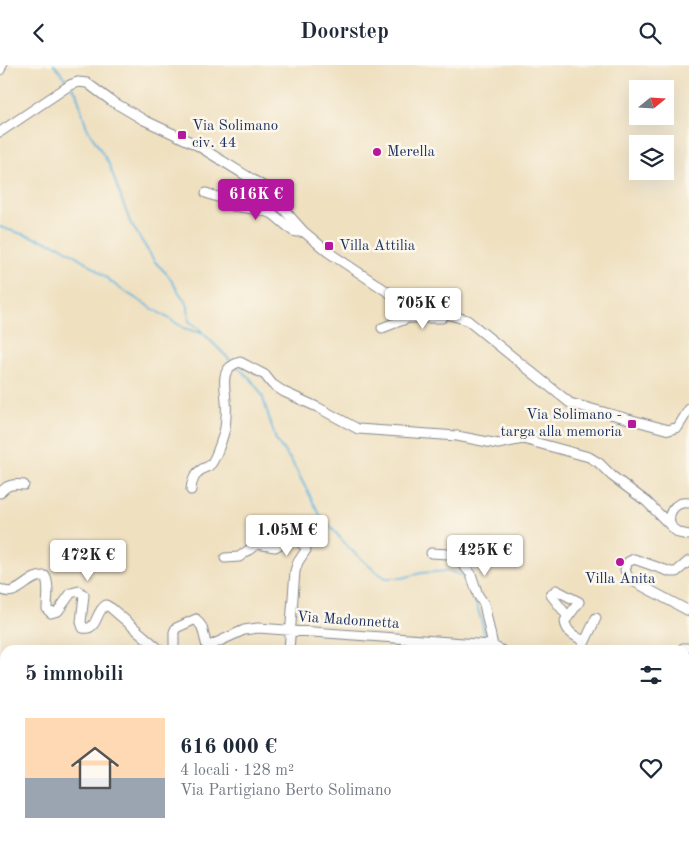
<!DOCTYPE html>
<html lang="it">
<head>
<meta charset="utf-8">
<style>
	body { margin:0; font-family:"Old Standard TT",serif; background:#f6f6f7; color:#1f2937; height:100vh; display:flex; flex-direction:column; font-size:19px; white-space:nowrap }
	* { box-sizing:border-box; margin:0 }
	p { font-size:16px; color:#747a83 }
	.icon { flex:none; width:28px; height:28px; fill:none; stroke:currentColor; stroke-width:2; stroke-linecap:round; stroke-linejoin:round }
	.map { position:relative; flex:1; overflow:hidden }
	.details { position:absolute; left:0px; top:580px; width:690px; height:196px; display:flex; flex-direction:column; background:#fff; border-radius:15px 15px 0 0; box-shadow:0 5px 20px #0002 }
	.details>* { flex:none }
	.needle { width:32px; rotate:72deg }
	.tools { position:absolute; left:629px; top:15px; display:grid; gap:10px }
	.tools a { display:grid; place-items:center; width:45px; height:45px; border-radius:0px; background:#fff; box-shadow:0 5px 20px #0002; font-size:25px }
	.price { position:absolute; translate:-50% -42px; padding:0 11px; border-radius:5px; background:#fff; color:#222; font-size:16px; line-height:32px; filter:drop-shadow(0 1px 2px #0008) }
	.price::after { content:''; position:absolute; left:50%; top:30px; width:15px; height:11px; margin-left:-8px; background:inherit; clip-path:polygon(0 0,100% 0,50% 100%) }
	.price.active { background:#b5179e; color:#fff }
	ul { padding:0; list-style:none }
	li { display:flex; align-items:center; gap:15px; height:125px; padding:0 25px }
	li span { display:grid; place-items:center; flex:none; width:140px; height:100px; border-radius:0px; color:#555 }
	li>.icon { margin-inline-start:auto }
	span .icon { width:60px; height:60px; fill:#fffc; stroke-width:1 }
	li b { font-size:21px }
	h2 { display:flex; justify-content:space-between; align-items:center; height:60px; padding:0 25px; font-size:21px }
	header { display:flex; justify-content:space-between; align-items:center; height:65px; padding:0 25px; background:#fff; font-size:22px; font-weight:600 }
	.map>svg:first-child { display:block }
	.green { fill:url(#green-dots); stroke:#4a7b72 }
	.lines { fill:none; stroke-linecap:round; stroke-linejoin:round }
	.stream { stroke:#63b5de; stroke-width:2 }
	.minor-casing { stroke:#85888f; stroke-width:11 }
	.minor { stroke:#fff; stroke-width:9 }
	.poi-dot { fill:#b5179e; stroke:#fbf7ec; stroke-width:2 }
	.labels { text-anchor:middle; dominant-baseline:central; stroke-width:5; stroke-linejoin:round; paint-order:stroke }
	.poi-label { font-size:15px; fill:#1b2f5e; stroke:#fbf7ec; text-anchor:start }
	.street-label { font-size:15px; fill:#1b2f5e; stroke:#fbf7ec }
</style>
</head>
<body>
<header><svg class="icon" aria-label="back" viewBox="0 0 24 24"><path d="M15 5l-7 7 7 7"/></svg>Doorstep<svg class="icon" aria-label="search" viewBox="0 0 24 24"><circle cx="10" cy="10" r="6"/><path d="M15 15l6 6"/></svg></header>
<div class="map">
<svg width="689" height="776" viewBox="0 0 689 776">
	<defs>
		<pattern id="green-dots" width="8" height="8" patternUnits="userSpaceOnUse" patternTransform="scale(1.25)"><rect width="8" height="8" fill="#79c786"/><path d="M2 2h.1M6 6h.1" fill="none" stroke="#62a271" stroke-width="1.8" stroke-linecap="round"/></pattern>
	</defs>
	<rect width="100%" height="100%" fill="#fbf7ec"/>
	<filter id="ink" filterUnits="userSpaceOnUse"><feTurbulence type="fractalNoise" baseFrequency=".02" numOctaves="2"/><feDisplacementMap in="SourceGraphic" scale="10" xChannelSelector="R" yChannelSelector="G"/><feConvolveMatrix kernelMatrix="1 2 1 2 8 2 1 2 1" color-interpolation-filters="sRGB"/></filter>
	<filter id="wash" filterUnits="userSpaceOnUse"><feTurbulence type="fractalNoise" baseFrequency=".0096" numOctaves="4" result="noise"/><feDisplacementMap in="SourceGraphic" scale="20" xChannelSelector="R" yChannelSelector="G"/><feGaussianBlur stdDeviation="1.12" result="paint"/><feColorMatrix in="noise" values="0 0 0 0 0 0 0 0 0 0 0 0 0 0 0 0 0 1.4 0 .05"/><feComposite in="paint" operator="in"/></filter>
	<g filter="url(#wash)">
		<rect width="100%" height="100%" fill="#efe0c0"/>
		<!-- green -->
		<path class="green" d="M396,577L443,580L444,585H395L394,579Z"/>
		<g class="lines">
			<!-- stream -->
			<path class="stream" d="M54,0L69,18
				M72,22L76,27L87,63L109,99L130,157L155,197L167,209L188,241L189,256L198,263L232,297
				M0,162L60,181L89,199L119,223L184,263L204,269
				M237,302L251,314L262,330L276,375L292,397L320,450L350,484L375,506L386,513H402L421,508L448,506L461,510C472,522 486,562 484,578
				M0,613L5,614"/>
		</g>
	</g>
	<g filter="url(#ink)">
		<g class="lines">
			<!-- minor casing -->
			<g class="minor-casing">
				<path id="minor" d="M0,5L2,0
					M0,67L70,20L78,17L87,18L110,35L144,55L195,79L263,121L303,166L328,187L400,235L467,255L570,338L669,365L678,362L689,344
					M206,128L226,135L233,141L260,145L273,149L293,166L298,167L303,166
					M382,263L408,253H442L446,248
					M191,425C191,418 195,408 201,405C204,402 208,403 211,399C216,393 223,372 225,363C226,354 227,345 226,336C225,319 219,303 240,297L265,310L272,319L284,327L317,342L358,364L457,371L498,379L523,374L589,392L599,398L612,411L647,437L670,460
					M0,428C7,419 14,419 24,420
					M689,438C674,436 665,450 672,463L679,468L689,470
					M431,488L448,489L457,493L471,509L478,530L484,539L493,581
					M225,493L239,492L257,479L275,482L293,473L305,481L306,485L298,497L295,506L289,585
					M689,496L676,507H671L634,494L628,497L625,505L629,514L689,546
					M0,524C17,535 28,509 45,511C50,520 47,534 47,544L51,548L58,546L71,528L79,526L84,530L81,557L83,563C98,566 95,546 106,540L111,543L160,585
					M568,552L551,530L556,525L579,537L565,556C566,568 576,571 585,577
					M174,585V567L176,563L196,554L202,562L207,582L244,565L258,563L491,580L501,585
					M581,585L596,553
					M682,585L683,583H689
					M686,652L689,654
					M685,684L689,687
					M685,715H689
					M685,743L689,746
					M308,771L311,776
					M657,772L661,776"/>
			</g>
			<!-- minor -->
			<use href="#minor" class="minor"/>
		</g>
	</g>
	<!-- markers -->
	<g class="poi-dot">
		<rect x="177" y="65" width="10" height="10" rx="2.5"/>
		<circle cx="377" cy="87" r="5"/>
		<rect x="324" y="176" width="10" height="10" rx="2.5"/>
		<rect x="627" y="354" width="10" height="10" rx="2.5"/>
		<circle cx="620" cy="497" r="5"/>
	</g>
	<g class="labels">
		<!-- poi labels -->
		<g class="poi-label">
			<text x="192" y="61">Via Solimano<tspan x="192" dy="17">civ. 44</tspan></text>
			<text x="387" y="87">Merella</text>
			<text x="339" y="181">Villa Attilia</text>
			<text x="622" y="350" text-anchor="end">Via Solimano -<tspan x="622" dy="17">targa alla memoria</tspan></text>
			<text x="620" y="514" text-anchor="middle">Villa Anita</text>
		</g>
		<!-- street labels -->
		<g class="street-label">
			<text transform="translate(348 556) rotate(4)">Via Madonnetta</text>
		</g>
	</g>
</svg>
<div class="tools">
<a><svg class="needle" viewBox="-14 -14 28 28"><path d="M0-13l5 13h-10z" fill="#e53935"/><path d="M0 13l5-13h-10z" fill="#747a83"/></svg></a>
<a><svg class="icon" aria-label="layers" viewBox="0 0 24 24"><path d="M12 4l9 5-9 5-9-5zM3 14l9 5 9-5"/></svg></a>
</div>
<b class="price active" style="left:256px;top:156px">616K €</b>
<b class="price" style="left:423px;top:265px">705K €</b>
<b class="price" style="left:287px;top:492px">1.05M €</b>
<b class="price" style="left:485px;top:512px">425K €</b>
<b class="price" style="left:88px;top:517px">472K €</b>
<section class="details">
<h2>5 immobili<svg class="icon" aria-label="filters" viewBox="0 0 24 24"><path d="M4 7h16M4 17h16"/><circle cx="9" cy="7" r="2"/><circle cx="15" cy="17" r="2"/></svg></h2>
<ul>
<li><span style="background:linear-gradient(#ffd9b3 60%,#9aa5b1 0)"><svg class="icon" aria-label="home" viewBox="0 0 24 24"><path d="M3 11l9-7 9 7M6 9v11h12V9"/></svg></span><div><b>616 000 €</b><p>4 locali · 128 m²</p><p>Via Partigiano Berto Solimano</p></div><svg class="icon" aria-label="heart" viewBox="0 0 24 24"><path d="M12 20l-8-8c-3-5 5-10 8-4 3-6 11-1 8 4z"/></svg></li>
</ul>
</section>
</div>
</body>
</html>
